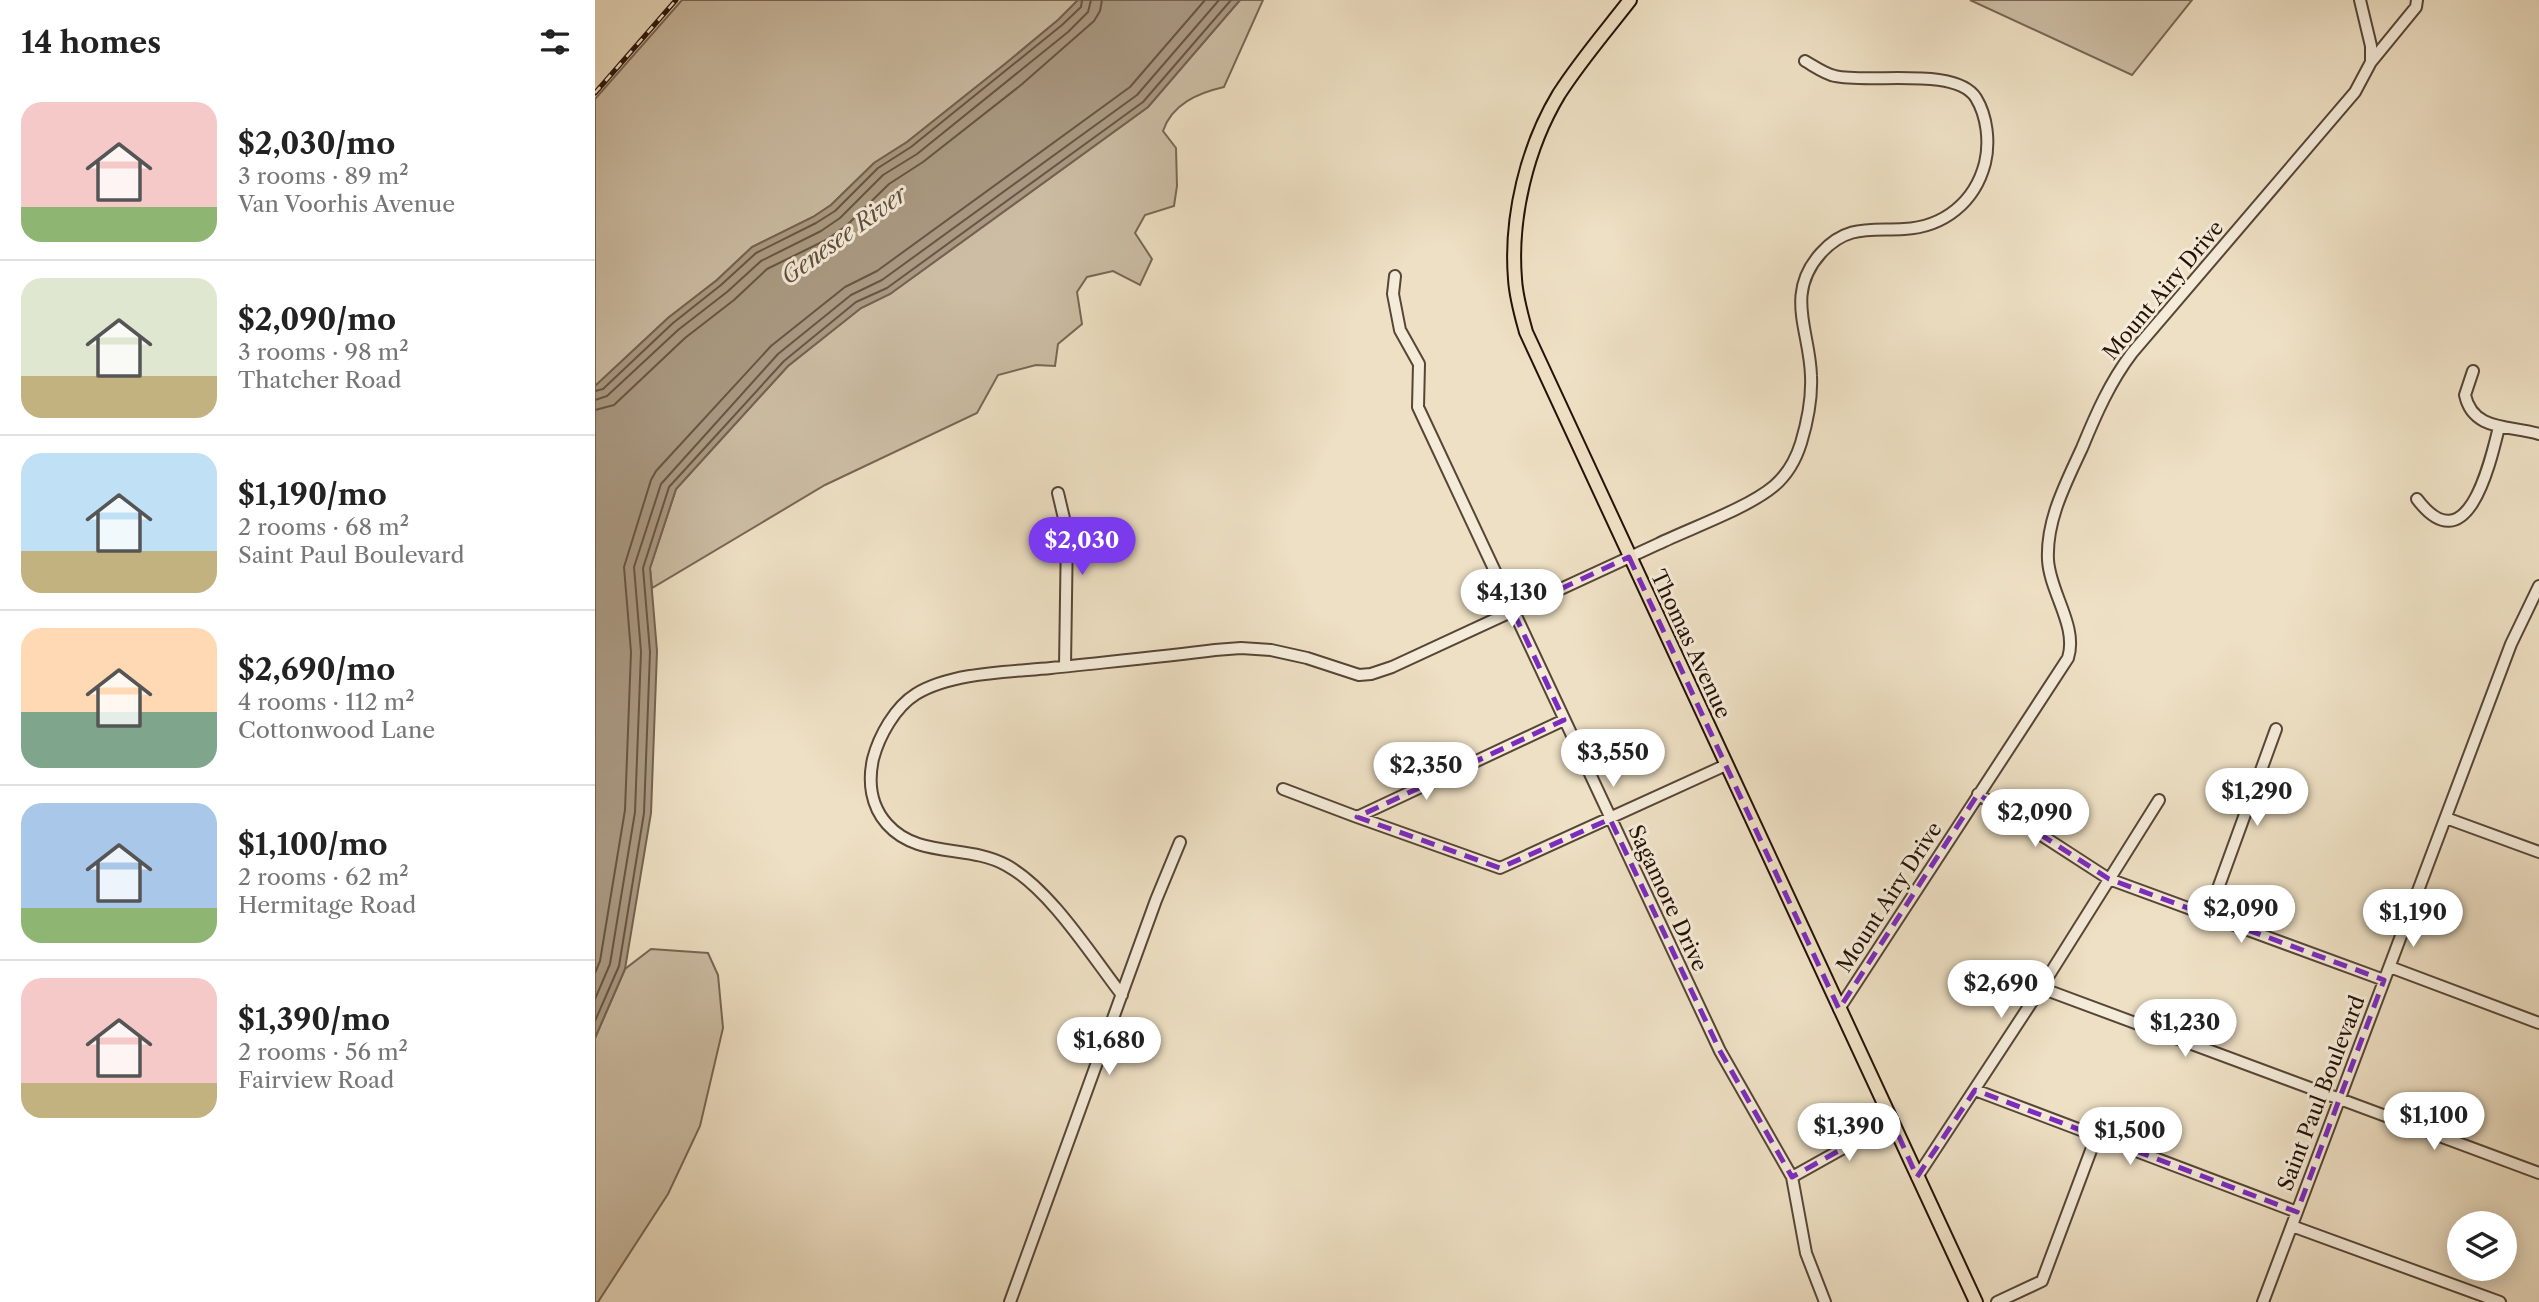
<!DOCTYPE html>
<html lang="en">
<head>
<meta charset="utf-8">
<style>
	body { margin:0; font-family:"Libre Caslon Text",serif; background:#f2f2f2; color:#222; height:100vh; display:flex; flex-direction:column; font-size:26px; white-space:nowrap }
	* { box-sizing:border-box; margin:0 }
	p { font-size:23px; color:#767676 }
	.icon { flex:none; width:38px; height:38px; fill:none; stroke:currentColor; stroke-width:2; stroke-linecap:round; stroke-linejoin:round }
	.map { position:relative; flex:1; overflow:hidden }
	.drawer { display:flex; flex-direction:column; background:#fff; width:595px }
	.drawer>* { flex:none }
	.controls { position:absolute; left:1852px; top:1211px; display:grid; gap:14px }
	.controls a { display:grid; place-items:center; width:70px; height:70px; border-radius:50%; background:#fff; box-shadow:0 4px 18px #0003; font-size:35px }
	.price { position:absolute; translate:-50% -60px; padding:0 16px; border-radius:24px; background:#fff; color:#222; font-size:23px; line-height:46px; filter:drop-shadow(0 2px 4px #0008) }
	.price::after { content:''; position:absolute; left:50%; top:42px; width:21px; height:16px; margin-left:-10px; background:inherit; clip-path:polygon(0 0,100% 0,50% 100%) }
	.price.active { background:#7c3aed; color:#fff }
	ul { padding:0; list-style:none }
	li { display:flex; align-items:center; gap:21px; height:175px; padding:0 21px }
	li+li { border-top:2px solid #e0e0e0 }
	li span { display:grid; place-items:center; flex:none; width:196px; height:140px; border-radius:21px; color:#555 }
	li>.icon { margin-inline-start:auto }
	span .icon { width:84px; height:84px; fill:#fffc; stroke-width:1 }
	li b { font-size:30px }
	h2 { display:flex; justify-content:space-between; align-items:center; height:84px; padding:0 21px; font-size:30px }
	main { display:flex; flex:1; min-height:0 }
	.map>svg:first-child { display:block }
	.green { fill:#ccbda4; stroke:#786755; stroke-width:2 }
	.water { fill:#aa9a83; stroke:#756351; stroke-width:2 }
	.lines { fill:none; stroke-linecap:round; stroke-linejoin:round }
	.shore { stroke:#685644; stroke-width:2 }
	.minor-casing { stroke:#574536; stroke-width:14 }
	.major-casing { stroke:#251106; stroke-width:16 }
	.minor { stroke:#f4ebd9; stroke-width:10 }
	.major { stroke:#eee0c4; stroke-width:12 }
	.rail-casing { stroke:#251106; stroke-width:5 }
	.rail { stroke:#f4ebd9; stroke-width:2.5; stroke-dasharray:8; stroke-linecap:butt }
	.marked { fill:none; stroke:#7b2cbf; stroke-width:5; stroke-dasharray:14 9; stroke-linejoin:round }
	.labels { text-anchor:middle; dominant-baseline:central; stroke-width:6; stroke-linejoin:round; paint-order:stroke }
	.street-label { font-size:21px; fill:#251106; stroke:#f4ebd9 }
	.water-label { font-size:23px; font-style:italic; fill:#614f3e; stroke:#f4ebd9 }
</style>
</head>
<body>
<main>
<section class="drawer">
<h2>14 homes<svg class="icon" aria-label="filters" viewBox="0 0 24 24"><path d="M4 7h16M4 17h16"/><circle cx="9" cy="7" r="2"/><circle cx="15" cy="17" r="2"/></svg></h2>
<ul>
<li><span style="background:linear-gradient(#f6c9c9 75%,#8fb573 0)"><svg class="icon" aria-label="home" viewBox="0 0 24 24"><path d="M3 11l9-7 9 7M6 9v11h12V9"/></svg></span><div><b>$2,030/mo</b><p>3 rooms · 89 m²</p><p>Van Voorhis Avenue</p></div></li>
<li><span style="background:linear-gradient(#dfe7d0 70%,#c2b280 0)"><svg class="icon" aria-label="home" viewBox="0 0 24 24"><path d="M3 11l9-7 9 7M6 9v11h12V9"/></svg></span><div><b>$2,090/mo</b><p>3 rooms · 98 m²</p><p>Thatcher Road</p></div></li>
<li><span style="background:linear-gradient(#bfe0f5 70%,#c2b280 0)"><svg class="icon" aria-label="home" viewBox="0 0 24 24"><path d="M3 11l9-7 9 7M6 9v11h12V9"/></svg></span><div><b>$1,190/mo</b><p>2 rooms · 68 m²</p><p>Saint Paul Boulevard</p></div></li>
<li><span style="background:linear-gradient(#ffd9b3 60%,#7fa58c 0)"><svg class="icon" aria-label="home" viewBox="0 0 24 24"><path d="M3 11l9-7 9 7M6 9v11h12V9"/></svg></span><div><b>$2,690/mo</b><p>4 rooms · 112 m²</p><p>Cottonwood Lane</p></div></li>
<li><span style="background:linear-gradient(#a9c7e8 75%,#8fb573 0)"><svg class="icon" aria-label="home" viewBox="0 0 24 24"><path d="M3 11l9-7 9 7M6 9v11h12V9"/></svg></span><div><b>$1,100/mo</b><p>2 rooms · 62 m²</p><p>Hermitage Road</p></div></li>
<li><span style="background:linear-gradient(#f6c9c9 75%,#c2b280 0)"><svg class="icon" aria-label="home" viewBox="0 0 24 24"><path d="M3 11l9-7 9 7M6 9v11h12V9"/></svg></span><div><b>$1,390/mo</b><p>2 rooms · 56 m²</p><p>Fairview Road</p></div></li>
</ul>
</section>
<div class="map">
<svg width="1944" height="1302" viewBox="0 0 1944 1302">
	<rect width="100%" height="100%" fill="#eee0c4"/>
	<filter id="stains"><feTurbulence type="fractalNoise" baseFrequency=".00286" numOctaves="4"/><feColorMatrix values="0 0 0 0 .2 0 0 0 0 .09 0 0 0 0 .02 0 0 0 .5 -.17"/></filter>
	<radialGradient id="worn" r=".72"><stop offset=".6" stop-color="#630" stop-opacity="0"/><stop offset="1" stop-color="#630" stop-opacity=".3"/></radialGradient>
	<!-- green -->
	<path class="green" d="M87,0H483L463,20L410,64L312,142L279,163L236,205L218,217L157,247L122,280L73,318L0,386V99Z
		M645,0H668L629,87C603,93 577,104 568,131L581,148L582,186L579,206L550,215L540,233L557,259L545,285L518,271L492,277L482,292L487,324L463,344L460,366L441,365L403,375L382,413L230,485L57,588L55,568L81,489L193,366L266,308L295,294L553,107Z
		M1375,0H1597L1537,75Z
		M56,949L113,953L123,975L128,1028L105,1126L73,1194L3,1302H0V1038L30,969Z"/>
	<!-- water -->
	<path class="water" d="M483,0H645L553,107L295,294L266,308L193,366L81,489L55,568L62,651L56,813L30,969L0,1038V386L73,318L122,280L157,247L218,217L236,205L279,163L312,142L410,64L463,20Z"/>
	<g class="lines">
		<!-- shore -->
		<path class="shore" d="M0,391L8,389L78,323L126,285L161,253L221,223L240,211L283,168L316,147L467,25L486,7L487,0
			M0,400L12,396L83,330L132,292L166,261L226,231L245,218L288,175L322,154L473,32L493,12L496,0
			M0,410L19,405L90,338L139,300L172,269L231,240L251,226L294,184L328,162L426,85L499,21L505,11L507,0
			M0,973L5,961L30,810L36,652L29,567L56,480L61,471L176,346L250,287L282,271L535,87L610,0
			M0,999L15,964L40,812L46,652L39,567L66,484L183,354L256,295L287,280L542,95L624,0
			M0,1021L24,966L49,813L55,652L48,568L74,487L189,361L261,302L292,288L548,102L636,0"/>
		<!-- minor casing -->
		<g class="minor-casing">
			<path id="minor" d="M1765,0L1776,46V62
				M800,276L798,294L805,330L824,364L823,407L1125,1051L1197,1177L1211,1253L1230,1302
				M1878,371L1870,395C1878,432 1916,425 1944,434
				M463,493L472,531L470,666
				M1822,499C1872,565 1895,464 1904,427
				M688,789L762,817L969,720
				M1383,794L1514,879L1789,980
				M762,817L905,868L1131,765
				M1851,818L1944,852
				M1613,916L1681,729
				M1795,967L1944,1023
				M1446,988L1944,1173
				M527,995C496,955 455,889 411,865C373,844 323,859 292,824C276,806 273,782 278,759C284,736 300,707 321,694C357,672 415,672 456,668C511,662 566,657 620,650L646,648L676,650L712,658L764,675L776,674L797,667C886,626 975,585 1063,544C1096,528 1153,508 1179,486C1192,475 1201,459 1206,443C1212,423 1217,397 1216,376C1215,331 1189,294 1226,253C1252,224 1276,231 1309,229C1349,227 1380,202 1390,163C1395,142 1392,116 1381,98C1361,66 1274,84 1240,76C1230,74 1219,66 1210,61
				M1244,1009L1473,658C1483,626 1455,593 1453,560C1451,520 1471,483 1487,448C1501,414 1515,382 1537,353L1760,92L1776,62L1821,7L1822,0
				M1380,1090L1702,1212
				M1197,1177L1297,1121
				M1322,1177L1446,988L1564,800
				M1697,1226L1905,1302
				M415,1302L561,900L585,842
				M1402,1302L1447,1281L1501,1137
				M1668,1302L1916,644L1944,586"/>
		</g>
		<!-- major casing -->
		<g class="major-casing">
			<path id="major" d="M1035,0C1011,31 985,61 964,94C932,147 915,217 920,279C921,297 926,314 931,332L1381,1302"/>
		</g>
		<!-- minor -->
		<use href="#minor" class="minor"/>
		<!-- major -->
		<use href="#major" class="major"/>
		<!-- rail casing -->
		<g class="rail-casing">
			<path id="rail" d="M0,93L81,0"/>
		</g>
		<!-- rail -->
		<use href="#rail" class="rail"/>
	</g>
	<!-- marked area -->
	<path class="marked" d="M1034,557L1244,1009L1383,794L1514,879L1789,980L1702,1212L1380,1090L1322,1177L1297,1121L1197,1177L1125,1051L1015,819L905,868L762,817L969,720L918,611Z"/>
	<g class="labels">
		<!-- street labels -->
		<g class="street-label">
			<text transform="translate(1568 290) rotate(-50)">Mount Airy Drive</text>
			<text transform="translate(1096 644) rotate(65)">Thomas Avenue</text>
			<text transform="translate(1294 897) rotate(-57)">Mount Airy Drive</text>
			<text transform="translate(1073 898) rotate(65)">Sagamore Drive</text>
			<text transform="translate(1726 1093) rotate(-69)">Saint Paul Boulevard</text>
		</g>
		<!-- water labels -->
		<g class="water-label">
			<text transform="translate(249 235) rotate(-36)">Genesee River</text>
		</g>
	</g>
	<rect width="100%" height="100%" filter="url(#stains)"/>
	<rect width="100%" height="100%" fill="url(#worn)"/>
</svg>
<div class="controls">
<a><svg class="icon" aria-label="layers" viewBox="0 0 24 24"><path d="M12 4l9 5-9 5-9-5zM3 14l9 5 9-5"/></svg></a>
</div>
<b class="price active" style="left:487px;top:577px">$2,030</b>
<b class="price" style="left:917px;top:629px">$4,130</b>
<b class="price" style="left:1018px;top:789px">$3,550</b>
<b class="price" style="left:831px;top:802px">$2,350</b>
<b class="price" style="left:1662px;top:828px">$1,290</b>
<b class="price" style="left:1440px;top:849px">$2,090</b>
<b class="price" style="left:1646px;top:945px">$2,090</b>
<b class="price" style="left:1818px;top:949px">$1,190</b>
<b class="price" style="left:1406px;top:1020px">$2,690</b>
<b class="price" style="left:1590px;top:1059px">$1,230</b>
<b class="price" style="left:514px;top:1077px">$1,680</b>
<b class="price" style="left:1839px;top:1152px">$1,100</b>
<b class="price" style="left:1254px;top:1163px">$1,390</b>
<b class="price" style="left:1535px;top:1167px">$1,500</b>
</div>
</main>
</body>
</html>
